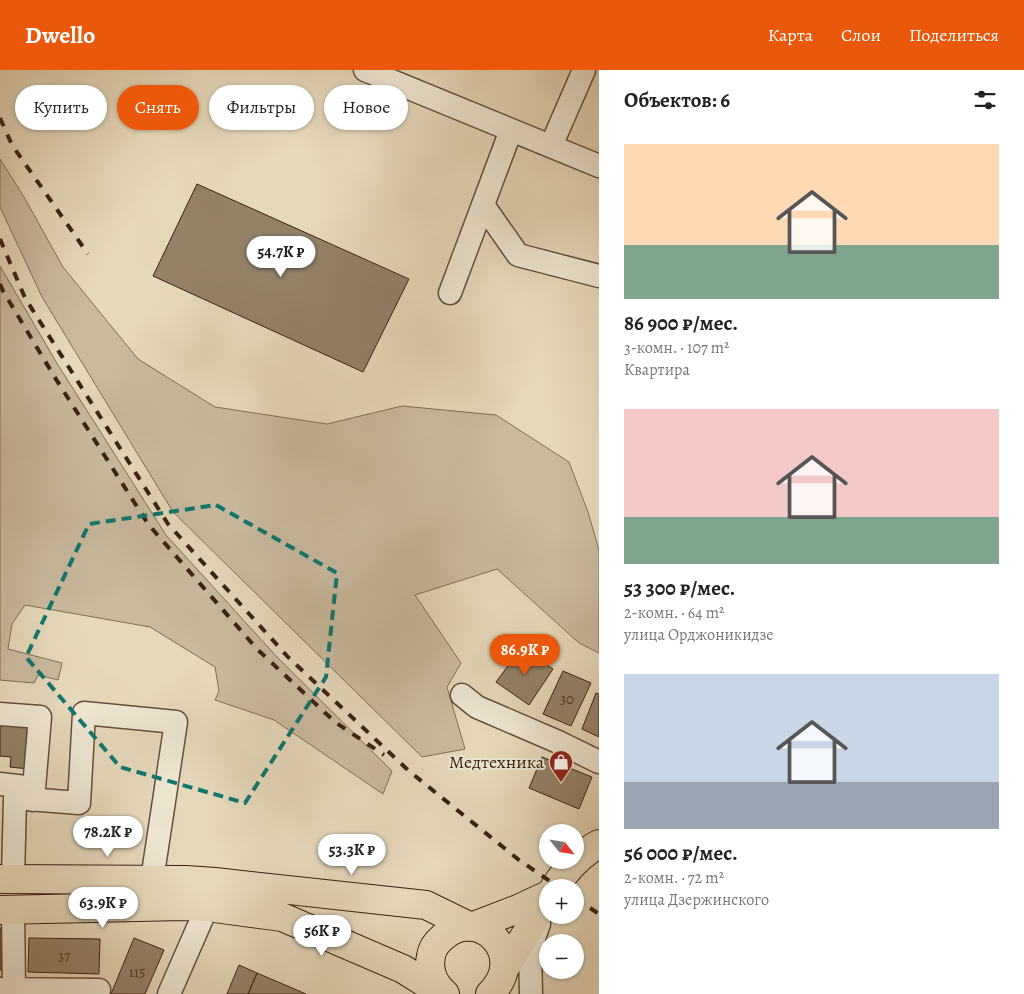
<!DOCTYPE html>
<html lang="ru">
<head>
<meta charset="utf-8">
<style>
	body { margin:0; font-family:Alegreya,serif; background:#f2f2f2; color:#222; height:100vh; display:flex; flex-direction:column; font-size:19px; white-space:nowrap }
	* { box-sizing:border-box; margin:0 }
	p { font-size:16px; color:#767676 }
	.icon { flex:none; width:28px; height:28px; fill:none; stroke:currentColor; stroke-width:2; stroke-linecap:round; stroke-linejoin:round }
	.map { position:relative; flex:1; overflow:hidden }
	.sheet { display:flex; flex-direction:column; background:#fff; width:425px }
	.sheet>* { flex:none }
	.guide { position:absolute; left:15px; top:15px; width:475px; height:45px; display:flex; gap:10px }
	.needle { width:32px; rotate:120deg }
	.buttons { position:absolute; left:539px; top:754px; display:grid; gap:10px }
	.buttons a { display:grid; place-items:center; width:45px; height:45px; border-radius:50%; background:#fff; box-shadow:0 1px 4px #0004; font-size:25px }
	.price { position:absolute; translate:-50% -42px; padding:0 11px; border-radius:18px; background:#fff; color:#222; font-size:16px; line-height:32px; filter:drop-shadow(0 1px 2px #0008) }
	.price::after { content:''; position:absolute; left:50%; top:30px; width:15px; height:11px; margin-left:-8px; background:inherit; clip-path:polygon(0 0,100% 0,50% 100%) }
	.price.active { background:#ea580c; color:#fff }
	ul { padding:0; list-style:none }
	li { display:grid; align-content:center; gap:10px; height:265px; padding:0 25px }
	li span { display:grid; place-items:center; height:155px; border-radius:0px; color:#555 }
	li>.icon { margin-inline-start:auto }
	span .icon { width:90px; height:90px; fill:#fffc; stroke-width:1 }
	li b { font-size:21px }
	h2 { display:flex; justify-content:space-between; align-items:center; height:60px; padding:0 25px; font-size:21px }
	.tag { padding:0 18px; border-radius:22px; background:#fff; box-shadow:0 1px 4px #0004; font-size:18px; line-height:45px }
	.tag.active { background:#ea580c; color:#fff }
	header { display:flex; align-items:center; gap:30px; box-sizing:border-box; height:70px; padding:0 25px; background:#ea580c; color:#fff }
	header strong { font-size:24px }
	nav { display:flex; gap:28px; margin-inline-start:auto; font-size:18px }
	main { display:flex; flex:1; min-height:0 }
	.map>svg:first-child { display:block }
	.green { fill:#c9b99d; stroke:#816e56 }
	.building { fill:#938168; stroke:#39220f }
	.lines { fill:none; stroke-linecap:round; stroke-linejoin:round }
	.minor-casing { stroke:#64503a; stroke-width:25 }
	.major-casing { stroke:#39220f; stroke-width:30 }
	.minor { stroke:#efe6d2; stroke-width:22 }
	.major { stroke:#e6d8ba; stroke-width:28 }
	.rail { stroke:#39220f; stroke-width:4; stroke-dasharray:9 9; stroke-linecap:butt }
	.marked { fill:none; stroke:#0f766e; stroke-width:4; stroke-dasharray:10 6; stroke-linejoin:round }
	.labels { text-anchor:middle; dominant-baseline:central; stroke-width:4; stroke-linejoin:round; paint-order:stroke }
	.number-label { font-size:15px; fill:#503a25 }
	.poi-label { font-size:18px; fill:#39220f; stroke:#efe6d2; text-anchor:end }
</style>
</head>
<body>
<header>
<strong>Dwello</strong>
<nav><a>Карта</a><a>Слои</a><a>Поделиться</a></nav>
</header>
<main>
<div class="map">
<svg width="599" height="924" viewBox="0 0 599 924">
	<rect width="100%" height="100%" fill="#e6d8ba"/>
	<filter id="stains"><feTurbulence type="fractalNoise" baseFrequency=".004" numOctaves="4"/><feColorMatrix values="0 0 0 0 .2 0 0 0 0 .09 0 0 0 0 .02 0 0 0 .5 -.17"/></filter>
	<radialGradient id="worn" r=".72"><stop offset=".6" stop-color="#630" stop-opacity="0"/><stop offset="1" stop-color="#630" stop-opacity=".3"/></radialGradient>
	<!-- green -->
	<path class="green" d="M0,89L24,127L63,197L138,289L215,337L327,354L402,336L496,345L569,392L588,442L599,480V583L579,573L497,499L415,525L461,593L447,617L465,679L422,687L173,442L42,227L0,137Z
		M0,196L58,295L166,465L277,587L392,701L383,724L274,650L215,630L219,621L215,597L150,557L25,535L12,554L8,579L62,593L58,610L38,605L34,613L0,610Z"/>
	<!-- building -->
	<path class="building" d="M197,114L409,209L363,302L153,206Z
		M522,577L553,599L529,635L496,612Z
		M563,601L591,613L571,656L543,644Z
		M596,623L599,624V667L582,659Z
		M0,648L34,652L29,699L10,697L11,687L0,686Z
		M542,687L592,707L579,739L529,718Z
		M0,858H3L2,900H0Z
		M29,868L100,869L99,904L28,902Z
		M134,868L164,880L145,924H111Z
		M239,895L257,903L248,924H227Z
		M257,903L306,924H248Z"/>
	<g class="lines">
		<!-- minor casing -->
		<g class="minor-casing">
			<path id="minor" d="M365,0L599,96
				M551,76L584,0
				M483,135L518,185L599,206
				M450,223L511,60
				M462,625L477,637L556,671L599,692
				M0,644L40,647L33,730
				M0,714L34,718
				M13,808L15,728L79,733L84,643L176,652L152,810
				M13,840L14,920
				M0,919L99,920
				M169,924L207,837L212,821
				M531,924L530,880L539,854"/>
		</g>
		<!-- major casing -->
		<g class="major-casing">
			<path id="major" d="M0,809L186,810L215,812L426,835L471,857L518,839L548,825
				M554,818C566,800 580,784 599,774
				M0,840L183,836L207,837L282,847L403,899L443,924
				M505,898L548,828
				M445,924C433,914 428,901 431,886C432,878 437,872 443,867C478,834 530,885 490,924"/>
		</g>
		<!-- minor -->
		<use href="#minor" class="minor"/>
		<!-- major -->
		<use href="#major" class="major"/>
		<!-- rail -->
		<path class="rail" d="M0,48L12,75L88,184
			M0,169L25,228L168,454L288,587L409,701L519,790L560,818
			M0,214L3,221L54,306L148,454L257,579L335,652L384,685
			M575,828L599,844"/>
	</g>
	<!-- marked area -->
	<path class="marked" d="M216,435L337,503L326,607L245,733L120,697L26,587L89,454Z"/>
	<!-- icons -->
	<defs>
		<g id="shop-pin" transform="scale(1.25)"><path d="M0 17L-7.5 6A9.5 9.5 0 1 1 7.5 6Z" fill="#8f2418" stroke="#efe6d2"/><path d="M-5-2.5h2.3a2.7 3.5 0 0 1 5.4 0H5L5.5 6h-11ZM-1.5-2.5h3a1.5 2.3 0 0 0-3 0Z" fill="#fff"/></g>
	</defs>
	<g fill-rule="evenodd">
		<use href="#shop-pin" x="561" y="692"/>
	</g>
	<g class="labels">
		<!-- number labels -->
		<g class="number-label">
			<text x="567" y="629">30</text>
			<text x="64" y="886">37</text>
			<text x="137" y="902">115</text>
		</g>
		<!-- poi labels -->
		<g class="poi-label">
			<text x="544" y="692">Медтехника</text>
		</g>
	</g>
	<rect width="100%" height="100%" filter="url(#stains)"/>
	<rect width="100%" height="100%" fill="url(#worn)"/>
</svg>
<div class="buttons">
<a><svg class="needle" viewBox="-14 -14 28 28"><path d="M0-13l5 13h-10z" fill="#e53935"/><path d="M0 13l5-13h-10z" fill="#767676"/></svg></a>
<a>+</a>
<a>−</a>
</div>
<b class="price" style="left:281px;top:208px">54.7K ₽</b>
<b class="price active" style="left:525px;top:606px">86.9K ₽</b>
<b class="price" style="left:108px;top:788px">78.2K ₽</b>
<b class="price" style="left:352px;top:806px">53.3K ₽</b>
<b class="price" style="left:103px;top:859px">63.9K ₽</b>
<b class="price" style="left:322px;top:887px">56K ₽</b>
<div class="guide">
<a class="tag">Купить</a>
<a class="tag active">Снять</a>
<a class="tag">Фильтры</a>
<a class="tag">Новое</a>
</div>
</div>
<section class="sheet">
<h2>Объектов: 6<svg class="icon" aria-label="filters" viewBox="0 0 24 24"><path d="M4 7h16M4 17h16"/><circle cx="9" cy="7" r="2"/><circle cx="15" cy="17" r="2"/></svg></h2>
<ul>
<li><span style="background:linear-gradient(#ffd9b3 65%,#7fa58c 0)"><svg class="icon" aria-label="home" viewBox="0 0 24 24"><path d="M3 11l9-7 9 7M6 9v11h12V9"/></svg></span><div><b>86 900 ₽/мес.</b><p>3-комн. · 107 m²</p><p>Квартира</p></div></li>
<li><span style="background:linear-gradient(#f6c9c9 70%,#7fa58c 0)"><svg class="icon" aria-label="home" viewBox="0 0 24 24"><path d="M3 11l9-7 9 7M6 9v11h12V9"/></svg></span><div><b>53 300 ₽/мес.</b><p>2-комн. · 64 m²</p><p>улица Орджоникидзе</p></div></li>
<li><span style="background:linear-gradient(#c9d6e8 70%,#9aa5b1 0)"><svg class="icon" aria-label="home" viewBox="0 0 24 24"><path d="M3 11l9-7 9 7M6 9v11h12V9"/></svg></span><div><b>56 000 ₽/мес.</b><p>2-комн. · 72 m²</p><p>улица Дзержинского</p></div></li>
</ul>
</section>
</main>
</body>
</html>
